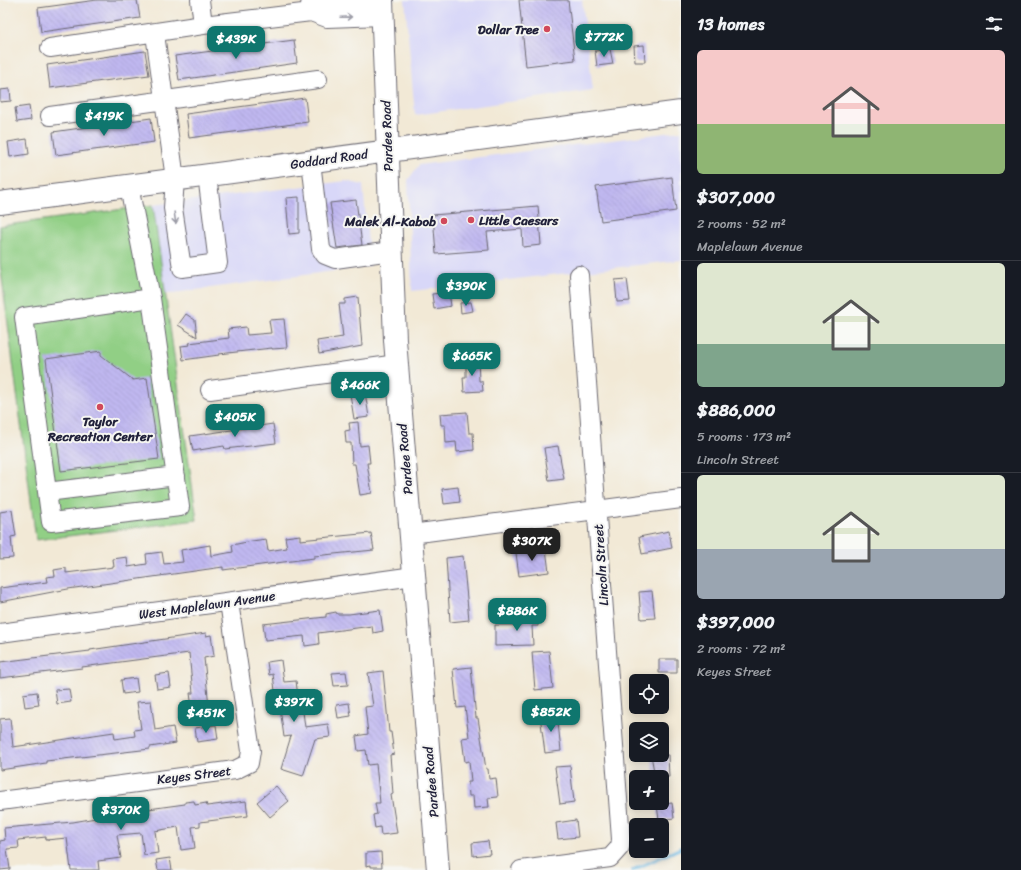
<!DOCTYPE html>
<html lang="en">
<head>
<meta charset="utf-8">
<style>
	body { margin:0; font-family:Sriracha,sans-serif; background:#242831; color:#f1f3f6; height:100vh; display:flex; flex-direction:column; font-size:15px; white-space:nowrap }
	* { box-sizing:border-box; margin:0 }
	p { font-size:13px; color:#9ea1a6 }
	.icon { flex:none; width:22px; height:22px; fill:none; stroke:currentColor; stroke-width:2; stroke-linecap:round; stroke-linejoin:round }
	.map { position:relative; flex:1; overflow:hidden }
	.panel { display:flex; flex-direction:column; background:#171b24; width:340px }
	.panel>* { flex:none }
	.controls { position:absolute; left:629px; top:674px; display:grid; gap:8px }
	.controls a { display:grid; place-items:center; width:40px; height:40px; border-radius:6px; background:#171b24; box-shadow:0 2px 10px #0003; font-size:20px }
	.price { position:absolute; translate:-50% -34px; padding:0 9px; border-radius:8px; background:#0f766e; color:#fff; font-size:13px; line-height:26px; filter:drop-shadow(0 1px 2px #0008) }
	.price::after { content:''; position:absolute; left:50%; top:24px; width:12px; height:9px; margin-left:-6px; background:inherit; clip-path:polygon(0 0,100% 0,50% 100%) }
	.price.current { background:#222; color:#fff }
	ul { padding:0; list-style:none }
	li { display:grid; align-content:center; gap:8px; height:212px; padding:0 16px }
	li+li { border-top:1px solid #363941 }
	li span { display:grid; place-items:center; height:124px; border-radius:6px; color:#555 }
	li>.icon { margin-inline-start:auto }
	span .icon { width:72px; height:72px; fill:#fffc; stroke-width:1 }
	li b { font-size:17px }
	h2 { display:flex; justify-content:space-between; align-items:center; height:48px; padding:0 16px; font-size:17px }
	main { display:flex; flex:1; min-height:0 }
	.map>svg:first-child { display:block }
	.built { fill:#d8d7f8 }
	.pitch { fill:#91cf85; stroke:#5a7860 }
	.lines { fill:none; stroke-linecap:round; stroke-linejoin:round }
	.stream { stroke:#69b8e3; stroke-width:3.5 }
	.building { fill:url(#building-back-hatch) }
	.minor-casing { stroke:#6b6871; stroke-width:20 }
	.major-casing { stroke:#6b6871; stroke-width:24 }
	.minor { stroke:#fff; stroke-width:18 }
	.major { stroke:#fff; stroke-width:22 }
	.oneway { stroke:#9c9ca7 }
	.poi-dot { fill:#d1495b; stroke:#f6f6f2; stroke-width:1.5 }
	.labels { text-anchor:middle; dominant-baseline:central; stroke-width:4; stroke-linejoin:round; paint-order:stroke }
	.poi-label { font-size:13px; font-weight:bold; fill:#22223b; stroke:#f6f6f2; text-anchor:end }
	.street-label { font-size:13px; fill:#22223b; stroke:#f6f6f2 }
</style>
</head>
<body>
<main>
<div class="map">
<svg width="681" height="870" viewBox="0 0 681 870">
	<defs>
		<pattern id="building-back-hatch" width="6" height="6" patternUnits="userSpaceOnUse"><rect width="6" height="6" fill="#c0b8f0"/><path d="M-1 5l2 2M0 0l6 6M5-1l2 2" fill="none" stroke="#a59ecf"/></pattern>
	</defs>
	<rect width="100%" height="100%" fill="#f6f6f2"/>
	<filter id="ink" filterUnits="userSpaceOnUse"><feTurbulence type="fractalNoise" baseFrequency=".025" numOctaves="2"/><feDisplacementMap in="SourceGraphic" scale="8" xChannelSelector="R" yChannelSelector="G"/><feConvolveMatrix kernelMatrix="1 2 1 2 8 2 1 2 1" color-interpolation-filters="sRGB"/></filter>
	<filter id="wash" filterUnits="userSpaceOnUse"><feTurbulence type="fractalNoise" baseFrequency=".012" numOctaves="4" result="noise"/><feDisplacementMap in="SourceGraphic" scale="16" xChannelSelector="R" yChannelSelector="G"/><feGaussianBlur stdDeviation="0.9" result="paint"/><feColorMatrix in="noise" values="0 0 0 0 0 0 0 0 0 0 0 0 0 0 0 0 0 1.4 0 .05"/><feComposite in="paint" operator="in"/></filter>
	<g filter="url(#wash)">
		<rect width="100%" height="100%" fill="#f2e9d6"/>
		<!-- built -->
		<path class="built" d="M405,0H582L593,90L415,115Z
			M681,131V260L412,291L408,180L419,165Z
			M346,181L363,185L370,266L166,294L153,205Z"/>
		<!-- pitch -->
		<path class="pitch" d="M153,205L197,520L36,540L0,263V226Z"/>
		<g class="lines">
			<!-- stream -->
			<path class="stream" d="M633,870L681,848"/>
		</g>
		<g id="blocks">
			<!-- building -->
			<path class="building" d="M97,0H137L140,18L41,32L38,8Z
				M519,0H568L575,60L526,66Z
				M294,40L297,63L179,80L175,56Z
				M644,45L645,62H635L634,46Z
				M610,49L613,64L597,66L595,51Z
				M145,51L149,75L50,88L47,65Z
				M10,89L11,101L0,102V90Z
				M305,98L308,122L189,138L186,114Z
				M29,106L31,120L17,122L15,108Z
				M151,118L154,142L56,155L53,132Z
				M27,139L29,154L10,157L8,142Z
				M672,177L676,211L601,221L596,187Z
				M299,197V233L289,234L286,198Z
				M356,200L362,245L337,248L330,203Z
				M538,206L541,245L523,247L522,229L487,232L489,250L436,254L433,215Z
				M627,279L630,301L617,302L615,280Z
				M449,292L451,306L434,309L432,294Z
				M358,297L362,346L319,354L317,341L343,337L339,304H345V299Z
				M471,302L473,311L461,313L460,303Z
				M186,314L195,320L197,337L178,325Z
				M284,319L287,348L272,349V348L219,354V355L183,360L181,346L190,345L189,343L229,338L228,329L246,327L247,335L271,333L269,320Z
				M101,351V355L133,380L147,378L159,459L61,471L46,359Z
				M478,358L479,381H482L483,391L464,392L463,377H466V359Z
				M365,392L369,417L354,419L350,394Z
				M467,412L469,433H473L474,450L457,452L456,442L446,443L445,425H441L440,414Z
				M358,422L360,446L368,445L370,463H367L372,493L360,495L355,464H352L351,443H346L345,431L350,430L349,423Z
				M273,424L276,443L225,449L224,446L193,451L190,436Z
				M558,446L564,479L549,481L544,448Z
				M458,487L460,502L444,504L442,489Z
				M12,510L16,536L11,537L13,558L0,559V512Z
				M669,531L672,548L642,554L639,537Z
				M371,533L374,550L314,556V558L223,570V567L68,589L0,602V588L47,582L46,577L55,576L54,570L66,568V573L114,567L113,559L127,557L128,567L147,564L146,554L162,552L164,564L183,562L181,550L210,545L211,556L233,552L232,545L252,541L266,539L268,551L287,548L285,537L300,535V540Z
				M546,549L549,572L519,576L516,553Z
				M463,556L469,620L450,622L446,558Z
				M652,591L655,618L641,619L639,592Z
				M380,610L383,631L373,633L372,626L318,633L319,644L305,646L304,636L265,640L263,624L326,617V614L336,612L337,614H349Z
				M538,614V626H532L533,645L495,646V625H521V615Z
				M206,633V636L211,635L214,656L204,658L209,706L192,708L190,693H193L189,653L82,667V668L0,678V662L90,651V650Z
				M549,651L553,688L535,690L532,652Z
				M659,659H677V673H659Z
				M281,660L284,682L296,681L300,712H303L305,727L328,724L330,737L315,739L303,776L281,769L291,736L284,737L280,708H277L273,674L269,675L267,662Z
				M471,667L476,718H478L486,769H488L489,779L496,778L498,797L488,798L489,807L474,808L473,796H469L468,782H471L469,761L465,762L462,738L469,737L465,707L457,708L453,669Z
				M383,671L389,732H391L394,754L390,755L393,794L391,795L397,833L381,835L380,827L375,828L373,815L377,814L375,803H380L376,764L368,765L366,750L358,751L356,736L368,734L365,707L373,706L368,673Z
				M346,672L348,685L334,686L332,673Z
				M169,673L171,687L157,689L155,675Z
				M136,678L138,692L123,694L121,680Z
				M69,689L71,702L57,704L55,690Z
				M37,692L39,705L25,707L23,694Z
				M151,701L155,730L173,727L176,743L150,747V749L46,761V763L0,770V719L10,718L13,747L114,732L115,739L135,736L134,730L141,729L137,702Z
				M349,703L351,716L338,718L336,705Z
				M557,713L561,751L545,753L540,715Z
				M216,725L218,739L197,742L195,728Z
				M651,755H668L669,777H655Z
				M570,766L574,802L560,804L555,767Z
				M276,786L289,801L270,817L257,802Z
				M194,801L195,805L206,803L207,806L246,801L248,816L200,822V826L192,827L195,848L181,850L178,827L155,831L158,853L144,855L141,833L117,835L121,858L98,861L99,870H71L67,838L46,840V837L18,840L19,848L7,849L10,869L0,870V841L5,840L4,828L73,822L113,815L112,814L185,804V802Z
				M672,803L674,818L659,820L657,805Z
				M576,820L578,837L558,839L556,823Z
				M488,841L490,854L473,856L472,843Z
				M381,852L382,867H371V865L366,866V853Z
				M170,858L172,870H158L156,860Z"/>
		</g>
	</g>
	<g filter="url(#ink)">
		<use href="#blocks" fill-opacity="0" stroke="#6b6871" stroke-width="1"/>
		<g class="lines">
			<!-- minor casing -->
			<g class="minor-casing">
				<path id="minor" d="M200,0L203,25
					M310,5L311,12L327,18L383,16
					M155,34L175,179L173,208L182,268L218,263L207,175
					M50,48L203,25L311,12L326,4L382,2
					M50,116L318,79
					M311,161L321,249L325,255L335,259L391,251
					M129,186L151,298L180,507L51,522L24,317L151,298
					M210,390L397,364
					M47,492L176,476
					M411,534L681,499
					M0,633L414,576
					M0,801L235,770L249,763L251,751L229,602
					M521,870L610,858L620,847L621,839L579,275"/>
			</g>
			<!-- major casing -->
			<g class="major-casing">
				<path id="major" d="M382,0L395,340L438,870
					M0,203L681,112"/>
			</g>
			<!-- minor -->
			<use href="#minor" class="minor"/>
			<!-- major -->
			<use href="#major" class="major"/>
		</g>
		<!-- one-way arrows -->
		<defs><path id="oneway-shaft" d="M-6 0H5M1.5-3L5.5 0L1.5 3" fill="none" stroke-width="1.6" stroke-linecap="round" stroke-linejoin="round"/></defs>
		<g class="oneway">
			<use href="#oneway-shaft" transform="translate(346 17) rotate(-2)"/>
			<use href="#oneway-shaft" transform="translate(175 218) rotate(82)"/>
		</g>
	</g>
	<!-- markers -->
	<g class="poi-dot">
		<circle cx="547" cy="29" r="4"/>
		<circle cx="471" cy="220" r="4"/>
		<circle cx="444" cy="221" r="4"/>
		<circle cx="100" cy="407" r="4"/>
	</g>
	<g class="labels">
		<!-- poi labels -->
		<g class="poi-label">
			<text x="539" y="29">Dollar Tree</text>
			<text x="479" y="220" text-anchor="start">Little Caesars</text>
			<text x="436" y="221">Malek Al-Kabob</text>
			<text x="100" y="421" text-anchor="middle">Taylor<tspan x="100" dy="15">Recreation Center</tspan></text>
		</g>
		<!-- street labels -->
		<g class="street-label">
			<text transform="translate(387 136) rotate(-92)">Pardee Road</text>
			<text transform="translate(329 159) rotate(-8)">Goddard Road</text>
			<text transform="translate(405 459) rotate(-95)">Pardee Road</text>
			<text transform="translate(601 565) rotate(-94)">Lincoln Street</text>
			<text transform="translate(207 605) rotate(-8)">West Maplelawn Avenue</text>
			<text transform="translate(194 775) rotate(-7)">Keyes Street</text>
			<text transform="translate(431 782) rotate(-95)">Pardee Road</text>
		</g>
	</g>
</svg>
<div class="controls">
<a><svg class="icon" aria-label="locate" viewBox="0 0 24 24"><circle cx="12" cy="12" r="6"/><path d="M12 2v4M12 18v4M2 12h4M18 12h4"/></svg></a>
<a><svg class="icon" aria-label="layers" viewBox="0 0 24 24"><path d="M12 4l9 5-9 5-9-5zM3 14l9 5 9-5"/></svg></a>
<a>+</a>
<a>−</a>
</div>
<b class="price" style="left:604px;top:58px">$772K</b>
<b class="price" style="left:236px;top:60px">$439K</b>
<b class="price" style="left:104px;top:137px">$419K</b>
<b class="price" style="left:466px;top:307px">$390K</b>
<b class="price" style="left:472px;top:377px">$665K</b>
<b class="price" style="left:360px;top:406px">$466K</b>
<b class="price" style="left:235px;top:438px">$405K</b>
<b class="price current" style="left:532px;top:562px">$307K</b>
<b class="price" style="left:517px;top:632px">$886K</b>
<b class="price" style="left:294px;top:723px">$397K</b>
<b class="price" style="left:551px;top:733px">$852K</b>
<b class="price" style="left:206px;top:734px">$451K</b>
<b class="price" style="left:121px;top:831px">$370K</b>
</div>
<section class="panel">
<h2>13 homes<svg class="icon" aria-label="filters" viewBox="0 0 24 24"><path d="M4 7h16M4 17h16"/><circle cx="9" cy="7" r="2"/><circle cx="15" cy="17" r="2"/></svg></h2>
<ul>
<li><span style="background:linear-gradient(#f6c9c9 60%,#8fb573 0)"><svg class="icon" aria-label="home" viewBox="0 0 24 24"><path d="M3 11l9-7 9 7M6 9v11h12V9"/></svg></span><div><b>$307,000</b><p>2 rooms · 52 m²</p><p>Maplelawn Avenue</p></div></li>
<li><span style="background:linear-gradient(#dfe7d0 65%,#7fa58c 0)"><svg class="icon" aria-label="home" viewBox="0 0 24 24"><path d="M3 11l9-7 9 7M6 9v11h12V9"/></svg></span><div><b>$886,000</b><p>5 rooms · 173 m²</p><p>Lincoln Street</p></div></li>
<li><span style="background:linear-gradient(#dfe7d0 60%,#9aa5b1 0)"><svg class="icon" aria-label="home" viewBox="0 0 24 24"><path d="M3 11l9-7 9 7M6 9v11h12V9"/></svg></span><div><b>$397,000</b><p>2 rooms · 72 m²</p><p>Keyes Street</p></div></li>
</ul>
</section>
</main>
</body>
</html>
